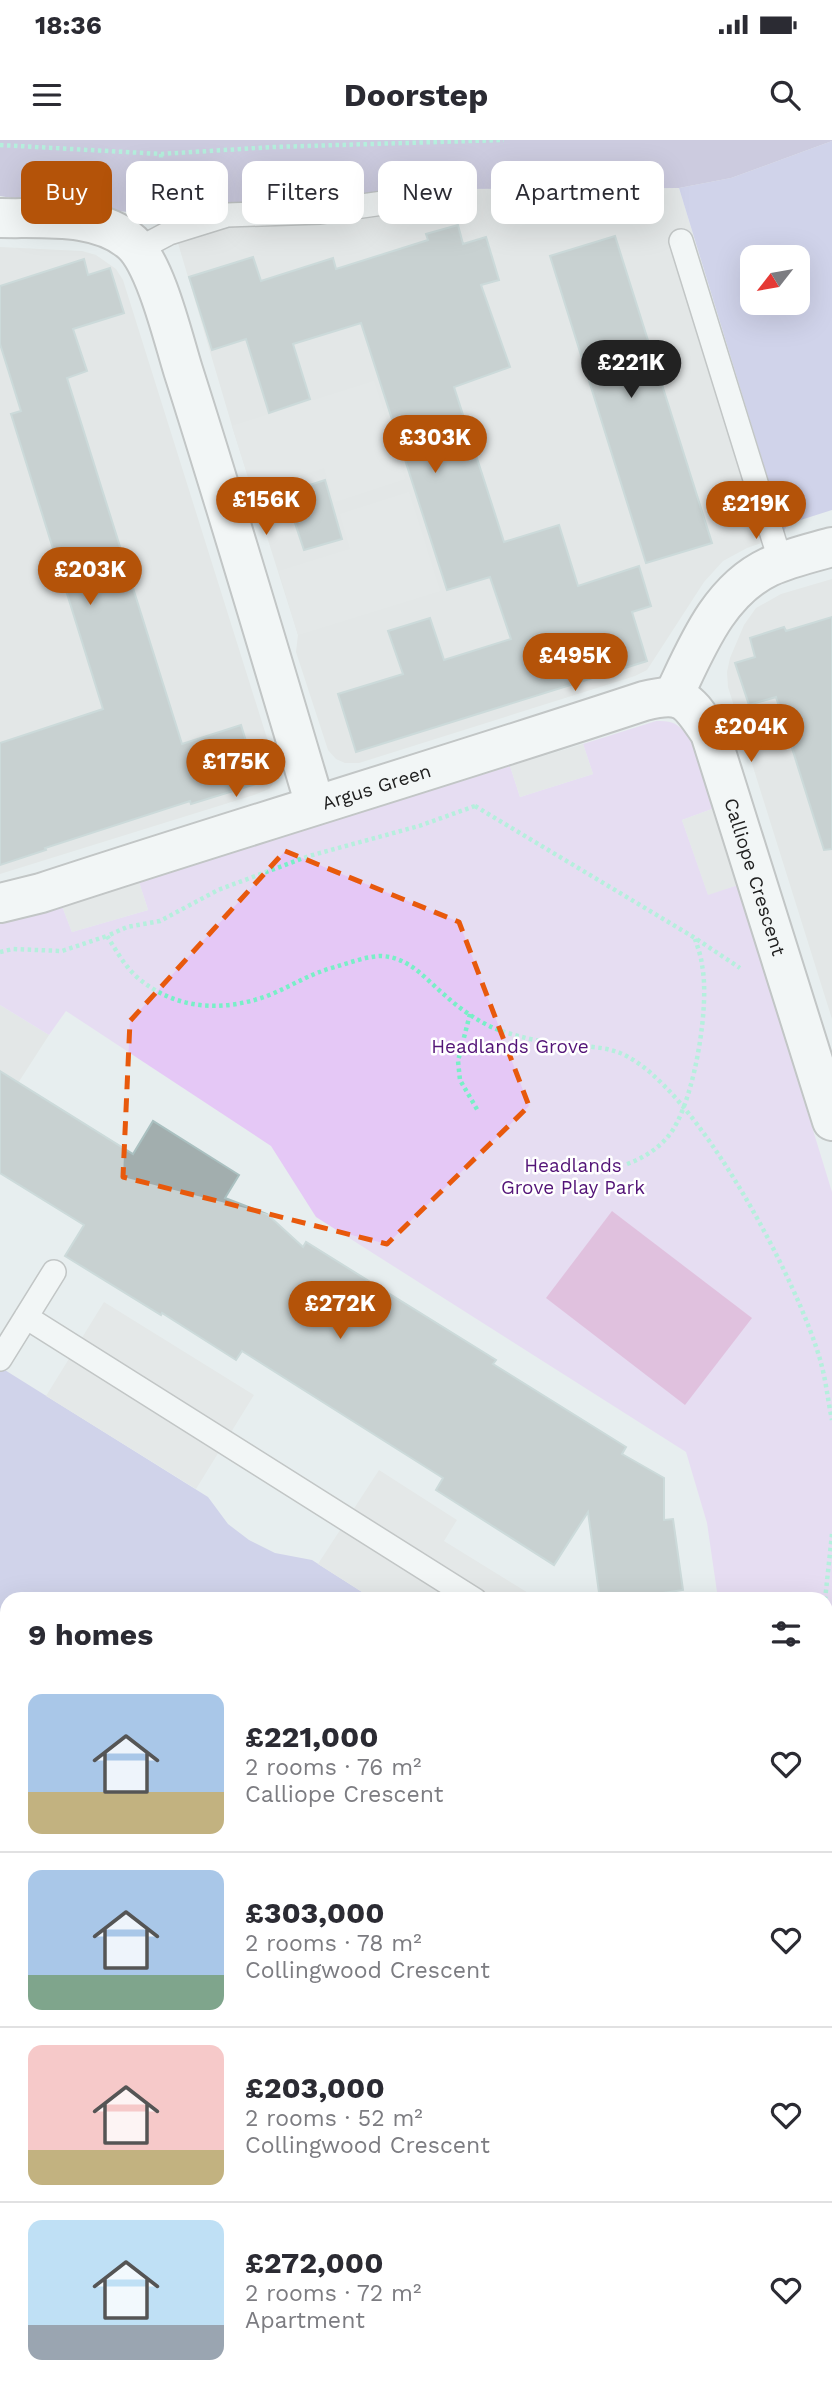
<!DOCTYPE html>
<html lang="en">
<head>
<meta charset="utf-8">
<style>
	body { margin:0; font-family:"Work Sans",sans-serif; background:#f2f2f3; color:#2b2b33; height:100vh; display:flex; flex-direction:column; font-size:26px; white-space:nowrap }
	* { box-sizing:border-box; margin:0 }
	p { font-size:23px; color:#7c7c81 }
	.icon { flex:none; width:38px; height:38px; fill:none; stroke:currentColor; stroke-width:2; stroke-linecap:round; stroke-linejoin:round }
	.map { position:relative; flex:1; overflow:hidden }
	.drawer { position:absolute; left:0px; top:1452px; width:833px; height:800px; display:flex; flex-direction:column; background:#fff; border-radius:21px 21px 0 0; box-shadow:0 7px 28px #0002 }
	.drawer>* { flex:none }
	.banner { position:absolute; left:21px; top:21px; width:791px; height:63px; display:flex; gap:14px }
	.needle { width:46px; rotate:239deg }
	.controls { position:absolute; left:740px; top:105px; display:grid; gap:14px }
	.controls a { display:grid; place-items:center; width:70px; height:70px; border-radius:14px; background:#fff; box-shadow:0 7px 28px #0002; font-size:35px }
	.price { position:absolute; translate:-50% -60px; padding:0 16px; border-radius:24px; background:#b45309; color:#fff; font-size:23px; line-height:46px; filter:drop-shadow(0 2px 4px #0008) }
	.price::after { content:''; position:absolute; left:50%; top:42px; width:21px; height:16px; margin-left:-10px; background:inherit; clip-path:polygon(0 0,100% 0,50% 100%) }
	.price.on { background:#222; color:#fff }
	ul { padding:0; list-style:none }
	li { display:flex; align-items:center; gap:21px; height:175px; padding:0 28px }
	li+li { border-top:2px solid #e1e1e2 }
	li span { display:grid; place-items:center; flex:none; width:196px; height:140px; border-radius:14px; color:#555 }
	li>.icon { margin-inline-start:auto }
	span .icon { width:84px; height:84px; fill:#fffc; stroke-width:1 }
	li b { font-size:30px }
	h2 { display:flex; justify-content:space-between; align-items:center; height:84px; padding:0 28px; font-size:30px }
	.chip { padding:0 24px; border-radius:14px; background:#fff; box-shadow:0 7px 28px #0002; font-size:24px; line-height:63px }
	.chip.on { background:#b45309; color:#fff }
	.status { display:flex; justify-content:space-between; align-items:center; height:49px; padding:0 35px; background:#fff; direction:ltr }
	.status svg { height:19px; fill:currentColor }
	header { display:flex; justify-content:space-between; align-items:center; height:91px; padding:0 28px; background:#fff; font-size:32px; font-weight:700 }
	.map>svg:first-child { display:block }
	.residential { fill:#dddedd }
	.commercial { fill:#d7efe5 }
	.grass { fill:#b4b1e5; fill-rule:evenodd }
	.forest { fill:#aa9fcc }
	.park { fill:#e5c8f6 }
	.pitch { fill:#d88bcb }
	.parking { fill:#e0e0e0 }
	.building { fill:#a2aeae; stroke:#aac0c0; stroke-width:2 }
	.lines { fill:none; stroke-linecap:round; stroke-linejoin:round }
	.lane-casing { stroke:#949494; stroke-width:26 }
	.street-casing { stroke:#949494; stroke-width:42 }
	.path { stroke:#78efc7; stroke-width:4.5; stroke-dasharray:3.5 3.5; stroke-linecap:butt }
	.lane { stroke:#fff; stroke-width:23 }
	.street { stroke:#fff; stroke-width:38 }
	.marked { fill:none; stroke:#e8590c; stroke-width:5; stroke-dasharray:14 9; stroke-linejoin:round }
	.labels { text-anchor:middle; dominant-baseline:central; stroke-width:5; stroke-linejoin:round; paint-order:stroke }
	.street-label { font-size:19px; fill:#202020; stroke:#fff }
	.park-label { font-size:19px; fill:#531477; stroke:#fff }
</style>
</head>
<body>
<div class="status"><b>18:36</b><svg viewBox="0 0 49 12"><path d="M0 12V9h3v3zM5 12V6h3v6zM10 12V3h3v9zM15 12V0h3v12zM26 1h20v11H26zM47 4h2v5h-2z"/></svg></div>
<header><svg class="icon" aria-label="menu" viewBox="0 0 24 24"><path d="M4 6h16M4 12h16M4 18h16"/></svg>Doorstep<svg class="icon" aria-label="search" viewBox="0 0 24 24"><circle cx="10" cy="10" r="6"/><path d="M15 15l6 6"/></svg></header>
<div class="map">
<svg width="832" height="2251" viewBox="0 0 832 2251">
	<rect width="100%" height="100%" fill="#e7eeef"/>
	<!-- residential -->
	<path class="residential" d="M679,48L784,395L747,408L723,421L704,442L647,530L635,536L359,623H345L336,619L328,610L296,512L298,495L232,286L170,76L441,49Z
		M0,107L82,111L96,115L116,129L123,140L277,630L276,640L269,649L254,655L0,734Z
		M832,439V879L728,547L727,532L730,518L744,485L756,468L781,454Z
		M0,865L49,895L0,971Z
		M832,1670V1935L826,1926V1674Z
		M0,1800L7,1806V2245H485L490,2251H0Z
		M826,2038L832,2046V2215L826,2219Z
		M629,2245H790L783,2251H633Z"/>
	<!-- commercial -->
	<path class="commercial" d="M826,1926L832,1935V2046L826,2038Z"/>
	<!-- grass -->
	<path class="grass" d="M832,1V370L788,384L784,391L679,48L731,38ZM752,117H798V163H752Z
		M0,1227L208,1357L228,1384L249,1400L275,1413L312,1420L373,1459L7,1460V1744L0,1740Z"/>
	<!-- forest -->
	<path class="forest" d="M0,0H832V1L731,38L679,48L441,49L170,76L55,65L0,56Z
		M0,1740L7,1744V1806L0,1800Z"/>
	<!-- park -->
	<path class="park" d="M656,581C661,581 668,581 673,583C697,593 706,647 712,669L682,680L708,754L738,745L832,1052V1576L830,1577L832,1580V1614L826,1618V1460L718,1459L707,1383L686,1312L316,1077L271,1006L66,871L49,895L0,865V783L62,766L72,792L148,770L139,742L510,626L520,657L593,634L583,604Z"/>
	<!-- pitch -->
	<path class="pitch" d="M612,1071L752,1178L685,1265L546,1158Z"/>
	<!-- parking -->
	<path class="parking" d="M374,241L405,339L335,362L324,328L252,350L232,286Z
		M409,352L440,451L298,495L279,431L350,409L340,374Z
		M583,604L593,634L520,657L510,626Z
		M712,669L738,745L708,755L682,680Z
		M139,742L148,770L72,792L62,766Z
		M104,1162L254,1255L196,1349L46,1256Z
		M379,1330L457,1380L444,1401L538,1459H373L318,1424Z"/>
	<!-- building -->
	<path class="building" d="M458,85L463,104L486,97L499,140L481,145L510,227L454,247L504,402L559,385L578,446L639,426L651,466L632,472L647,521L356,612L338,554L403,534L388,491L430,478L444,520L511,499L490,437L447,450L361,183L293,204L310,259L269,273L246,199L212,210L189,137L253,117L261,141L333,118L336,129L428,100L426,94Z
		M615,96L712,403L646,423L550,116Z
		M84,119L88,135L110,128L124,173L73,189L87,231L67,238L182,604L241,585L259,643L191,664L190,661L45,708L46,710L0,725V603L103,569L11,274L21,271L0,204V146Z
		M325,340L342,399L304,410L285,353Z
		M832,477V709L824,710L776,557L749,565L735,523L755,517L750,498L784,487L786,491Z
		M0,931L133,1014L153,981L239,1035L225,1058L267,1074L303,1107L306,1102L496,1220L493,1224L626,1307L622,1314L664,1338V1380L673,1379L683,1450L617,1460H600L588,1372L554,1425L436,1350L443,1338L242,1211L236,1220L162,1173L161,1175L65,1116L84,1085L0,1033Z"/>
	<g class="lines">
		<!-- lane casing -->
		<g class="lane-casing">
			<path id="lane" d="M681,101L781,423
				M137,110L169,93L227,75L320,72L446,54
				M26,1177L475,1460
				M0,1219L54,1132
				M604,2245L608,2251"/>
		</g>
		<!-- street casing -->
		<g class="street-casing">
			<g id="street">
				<path d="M0,78C43,79 98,73 132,103C156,125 173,198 183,230C229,374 272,520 315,665"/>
				<path d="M673,557C696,509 718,451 769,427C789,418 811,413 832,407"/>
				<path id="s1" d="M0,763L41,753C242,687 444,627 644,561C685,551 688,561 710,593L832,981"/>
				<path d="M826,1639L832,1636"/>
			</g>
		</g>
		<!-- path -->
		<path class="path" d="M0,5L161,14L273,7L504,0
			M161,14L162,62
			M475,666L419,686L309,716L218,750L160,781L127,787L107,796C116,810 125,827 138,838C176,870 222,872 267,856C292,846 309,834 335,827C349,823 367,816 382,816C411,818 426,840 447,857C460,869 479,882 496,889C515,896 537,901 557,904C578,907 600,905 620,913C696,944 800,1145 821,1223C826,1241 828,1261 832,1280
			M475,666L695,798L740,828
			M0,812L13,809L62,811L107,796
			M470,874L458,921L460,940L478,971
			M627,1024C646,1017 663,1006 674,988C695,953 710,865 702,825C701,816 698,808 695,799
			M825,1460L832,1394"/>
		<!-- lane -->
		<use href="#lane" class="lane"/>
		<!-- street -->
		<use href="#street" class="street"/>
	</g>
	<!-- marked area -->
	<path d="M0 0H832V2251H0ZM285,711L459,782L529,966L387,1104L123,1037L130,881Z" fill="#e7eeef" fill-opacity=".55" fill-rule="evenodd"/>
	<path class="marked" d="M285,711L459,782L529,966L387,1104L123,1037L130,881Z"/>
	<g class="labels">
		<!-- street labels -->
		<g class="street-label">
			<text stroke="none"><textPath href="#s1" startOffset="394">Argus Green</textPath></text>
			<text stroke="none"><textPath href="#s1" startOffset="908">Calliope Crescent</textPath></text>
		</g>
		<!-- park labels -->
		<g class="park-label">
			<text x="510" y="906">Headlands Grove</text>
			<text x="573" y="1025">Headlands<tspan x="573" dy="22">Grove Play Park</tspan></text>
		</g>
	</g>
</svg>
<div class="controls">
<a><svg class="needle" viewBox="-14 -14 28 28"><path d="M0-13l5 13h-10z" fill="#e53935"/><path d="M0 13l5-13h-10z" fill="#7c7c81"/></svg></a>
</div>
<b class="price on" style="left:631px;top:260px">£221K</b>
<b class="price" style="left:435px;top:335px">£303K</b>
<b class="price" style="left:266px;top:397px">£156K</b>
<b class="price" style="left:756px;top:401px">£219K</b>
<b class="price" style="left:90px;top:467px">£203K</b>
<b class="price" style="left:575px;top:553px">£495K</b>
<b class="price" style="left:751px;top:624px">£204K</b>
<b class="price" style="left:236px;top:659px">£175K</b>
<b class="price" style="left:340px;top:1201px">£272K</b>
<div class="banner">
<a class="chip on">Buy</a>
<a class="chip">Rent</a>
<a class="chip">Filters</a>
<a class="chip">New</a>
<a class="chip">Apartment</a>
</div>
<section class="drawer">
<h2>9 homes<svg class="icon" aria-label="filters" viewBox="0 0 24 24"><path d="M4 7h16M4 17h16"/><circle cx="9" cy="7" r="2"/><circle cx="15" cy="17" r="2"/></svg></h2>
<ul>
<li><span style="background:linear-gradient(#a9c7e8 70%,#c2b280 0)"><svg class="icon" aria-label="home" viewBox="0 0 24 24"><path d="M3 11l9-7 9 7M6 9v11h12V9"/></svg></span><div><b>£221,000</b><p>2 rooms · 76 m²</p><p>Calliope Crescent</p></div><svg class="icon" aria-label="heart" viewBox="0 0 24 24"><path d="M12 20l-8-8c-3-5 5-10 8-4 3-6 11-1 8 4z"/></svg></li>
<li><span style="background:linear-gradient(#a9c7e8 75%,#7fa58c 0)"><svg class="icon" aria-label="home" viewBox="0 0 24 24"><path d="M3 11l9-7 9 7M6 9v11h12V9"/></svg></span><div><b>£303,000</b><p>2 rooms · 78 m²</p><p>Collingwood Crescent</p></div><svg class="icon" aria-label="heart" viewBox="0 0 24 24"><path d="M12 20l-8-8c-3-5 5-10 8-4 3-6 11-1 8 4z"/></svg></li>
<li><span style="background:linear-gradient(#f6c9c9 75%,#c2b280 0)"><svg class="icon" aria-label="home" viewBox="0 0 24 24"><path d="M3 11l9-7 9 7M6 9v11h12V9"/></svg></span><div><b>£203,000</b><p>2 rooms · 52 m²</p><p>Collingwood Crescent</p></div><svg class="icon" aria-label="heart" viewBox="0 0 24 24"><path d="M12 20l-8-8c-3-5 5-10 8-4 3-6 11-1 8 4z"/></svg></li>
<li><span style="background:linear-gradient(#bfe0f5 75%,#9aa5b1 0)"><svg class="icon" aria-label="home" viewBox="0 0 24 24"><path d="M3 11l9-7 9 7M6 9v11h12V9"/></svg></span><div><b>£272,000</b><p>2 rooms · 72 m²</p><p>Apartment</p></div><svg class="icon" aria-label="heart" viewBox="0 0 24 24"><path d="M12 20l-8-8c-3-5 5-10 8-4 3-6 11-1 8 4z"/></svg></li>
</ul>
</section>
</div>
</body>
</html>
